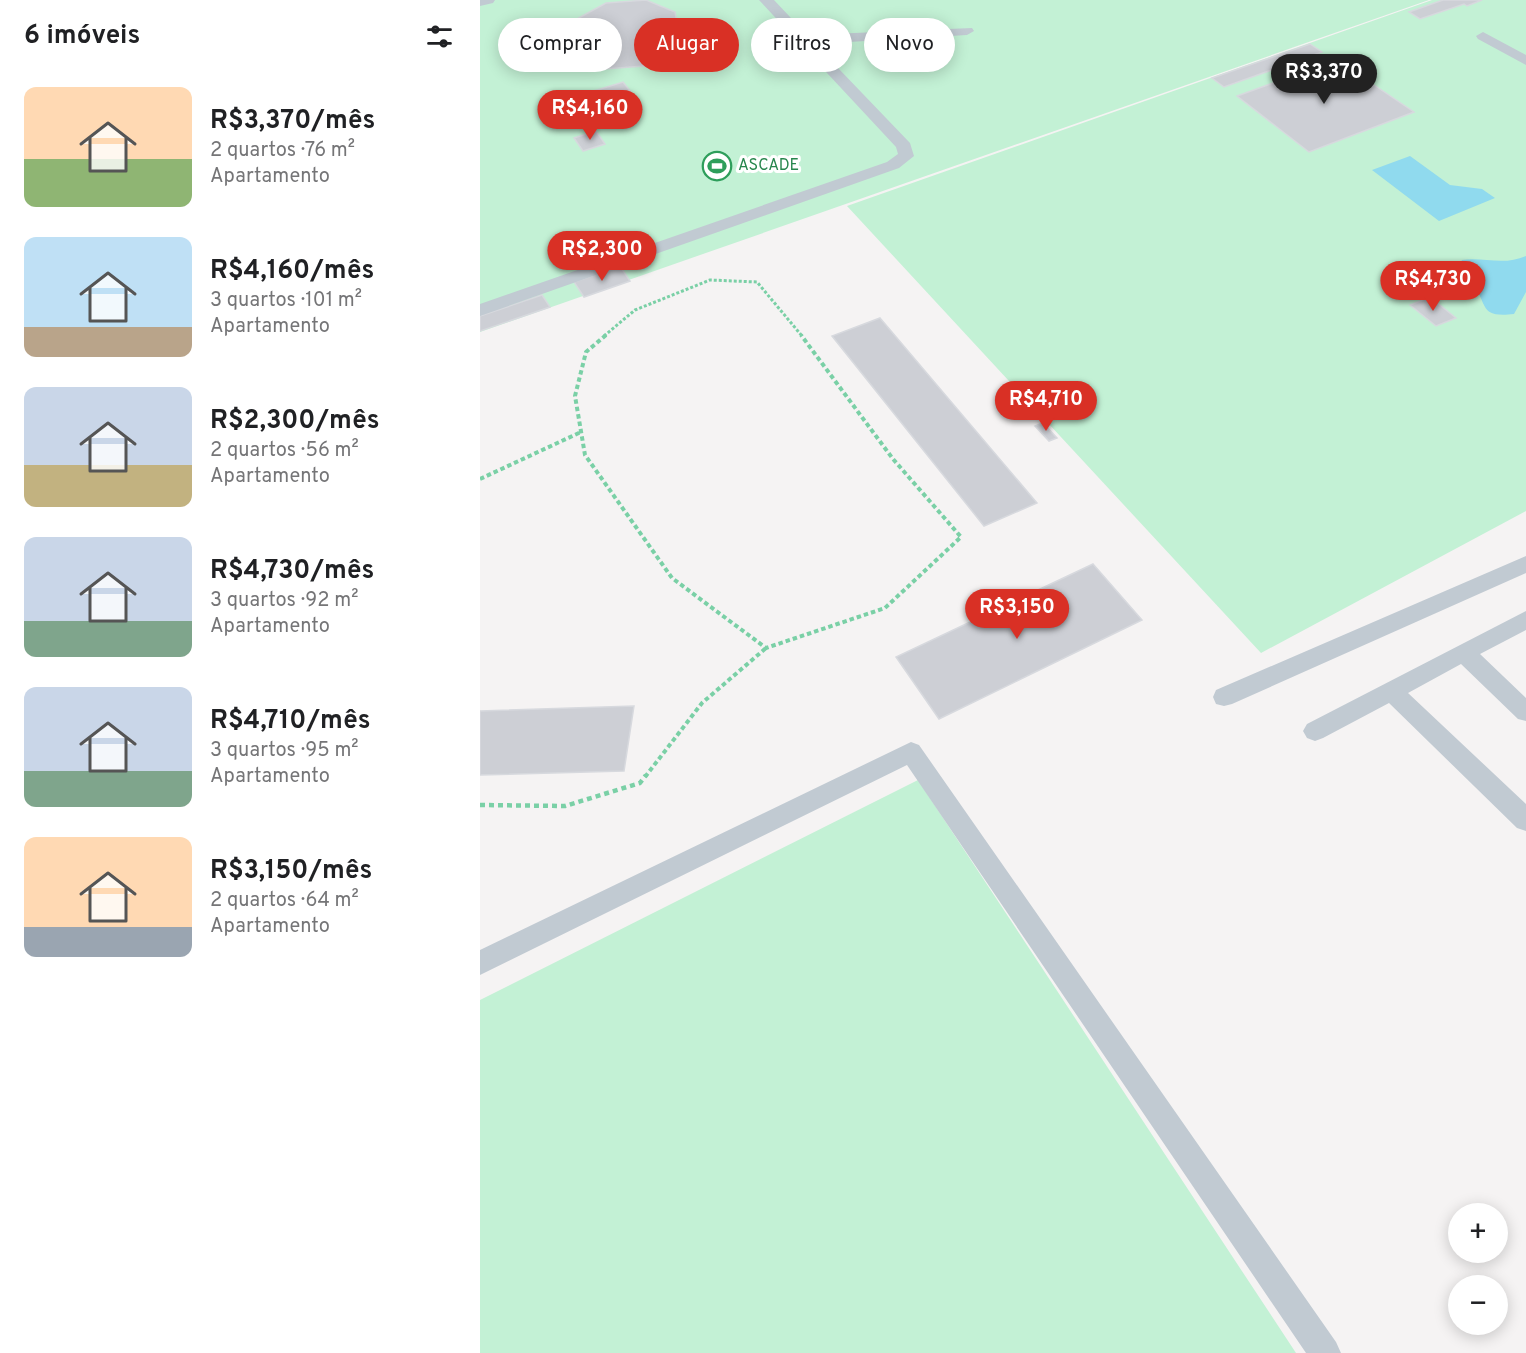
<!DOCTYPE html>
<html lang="pt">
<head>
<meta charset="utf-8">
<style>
	body { margin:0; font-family:Overpass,sans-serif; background:#f2f2f2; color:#202124; height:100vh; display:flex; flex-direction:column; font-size:22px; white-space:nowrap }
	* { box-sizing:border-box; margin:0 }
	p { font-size:20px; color:#757577 }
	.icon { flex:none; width:33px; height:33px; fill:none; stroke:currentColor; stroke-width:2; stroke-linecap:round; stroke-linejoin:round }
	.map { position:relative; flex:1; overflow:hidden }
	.side { display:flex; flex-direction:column; background:#fff; width:480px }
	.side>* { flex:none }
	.guide { position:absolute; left:18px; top:18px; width:570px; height:54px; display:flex; gap:12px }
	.tools { position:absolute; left:968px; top:1203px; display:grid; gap:12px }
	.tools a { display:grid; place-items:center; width:60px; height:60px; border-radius:50%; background:#fff; box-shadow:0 3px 15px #0003; font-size:30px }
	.price { position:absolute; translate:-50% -51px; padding:0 14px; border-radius:21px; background:#d93025; color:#fff; font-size:20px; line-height:39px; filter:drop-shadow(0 2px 3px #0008) }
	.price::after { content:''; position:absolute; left:50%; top:36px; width:18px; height:14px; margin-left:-9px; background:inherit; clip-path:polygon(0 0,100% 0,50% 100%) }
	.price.active { background:#222; color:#fff }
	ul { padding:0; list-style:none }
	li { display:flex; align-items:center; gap:18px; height:150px; padding:0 24px }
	li span { display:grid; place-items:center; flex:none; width:168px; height:120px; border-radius:12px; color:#555 }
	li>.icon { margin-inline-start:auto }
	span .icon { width:72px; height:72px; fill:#fffc; stroke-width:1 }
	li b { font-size:26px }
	h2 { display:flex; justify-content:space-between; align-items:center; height:72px; padding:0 24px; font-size:26px }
	.tag { padding:0 21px; border-radius:27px; background:#fff; box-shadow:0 3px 15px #0003; font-size:21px; line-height:54px }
	.tag.active { background:#d93025; color:#fff }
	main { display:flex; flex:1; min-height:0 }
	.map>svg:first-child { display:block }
	.green { fill:#c3f1d5 }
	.water { fill:#90daee }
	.building { fill:#cdcfd5; stroke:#d7d9de; stroke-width:1.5 }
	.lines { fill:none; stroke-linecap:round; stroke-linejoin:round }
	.path-far2 { stroke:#7ad0a6; stroke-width:3; stroke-dasharray:3 2; stroke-linecap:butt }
	.path-far1 { stroke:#7ad0a6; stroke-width:4; stroke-dasharray:4.5 3; stroke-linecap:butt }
	.path { stroke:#7ad0a6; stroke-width:4.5; stroke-dasharray:5 4; stroke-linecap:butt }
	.lane { fill:#c1cad2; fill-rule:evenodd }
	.labels { text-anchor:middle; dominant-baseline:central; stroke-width:6; stroke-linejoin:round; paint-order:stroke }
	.far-leisure-label { font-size:16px; fill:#27864d; stroke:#fff; text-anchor:start }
</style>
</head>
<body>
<main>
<section class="side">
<h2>6 imóveis<svg class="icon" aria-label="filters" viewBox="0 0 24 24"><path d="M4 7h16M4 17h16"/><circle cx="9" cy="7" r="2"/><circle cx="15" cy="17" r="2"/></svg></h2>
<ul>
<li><span style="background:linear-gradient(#ffd9b3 60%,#8fb573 0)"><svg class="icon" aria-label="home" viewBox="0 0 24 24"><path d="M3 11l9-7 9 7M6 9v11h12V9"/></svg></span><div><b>R$3,370/mês</b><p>2 quartos · 76 m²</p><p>Apartamento</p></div></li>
<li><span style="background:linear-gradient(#bfe0f5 75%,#b9a48a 0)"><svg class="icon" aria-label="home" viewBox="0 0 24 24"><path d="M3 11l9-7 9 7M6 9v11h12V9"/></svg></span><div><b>R$4,160/mês</b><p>3 quartos · 101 m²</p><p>Apartamento</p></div></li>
<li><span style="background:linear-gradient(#c9d6e8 65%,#c2b280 0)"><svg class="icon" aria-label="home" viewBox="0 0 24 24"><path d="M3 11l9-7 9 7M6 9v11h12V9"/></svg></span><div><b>R$2,300/mês</b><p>2 quartos · 56 m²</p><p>Apartamento</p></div></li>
<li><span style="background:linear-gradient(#c9d6e8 70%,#7fa58c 0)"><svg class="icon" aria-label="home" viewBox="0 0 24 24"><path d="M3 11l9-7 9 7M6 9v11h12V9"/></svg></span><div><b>R$4,730/mês</b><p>3 quartos · 92 m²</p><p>Apartamento</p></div></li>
<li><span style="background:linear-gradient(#c9d6e8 70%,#7fa58c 0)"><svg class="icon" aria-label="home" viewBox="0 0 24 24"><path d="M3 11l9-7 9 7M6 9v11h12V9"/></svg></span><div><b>R$4,710/mês</b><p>3 quartos · 95 m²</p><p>Apartamento</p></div></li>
<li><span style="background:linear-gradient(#ffd9b3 75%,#9aa5b1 0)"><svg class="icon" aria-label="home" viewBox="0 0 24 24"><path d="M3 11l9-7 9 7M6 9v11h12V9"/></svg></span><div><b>R$3,150/mês</b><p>2 quartos · 64 m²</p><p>Apartamento</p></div></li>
</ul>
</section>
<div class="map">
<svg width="1046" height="1353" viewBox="0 0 1046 1353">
	<rect width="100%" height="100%" fill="#f5f3f3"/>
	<!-- green -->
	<path class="green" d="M0,0H949L0,332Z
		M952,0H1046V511L781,653L367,206Z
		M438,780L816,1353H0V1000Z"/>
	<!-- water -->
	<path class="water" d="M930,156L970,185L1002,189L1015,198L959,221L892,170Z
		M1046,256V292L1034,314C999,318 1008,305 994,286C990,279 981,276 977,269L982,260C1004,257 1024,266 1046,256Z"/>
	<!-- building -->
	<path class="building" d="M166,0L195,12L199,33L189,39L191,40L203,33L220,40L177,65L125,69L124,59H118L87,46L95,41V20L126,3Z
		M963,0H1002L987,6L984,4L940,19L929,12Z
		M830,44L842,52L744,87L732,78Z
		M857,60L934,112L829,152L757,96Z
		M143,82L155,97L130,104L126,100L112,104L104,94Z
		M99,109L108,121L87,128L77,115Z
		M116,131L125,144L103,151L94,138Z
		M140,266L150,281L104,297L94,282Z
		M62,295L70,307L0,331V316Z
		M950,297L976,318L956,326L930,305Z
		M400,318L557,503L504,526L352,336Z
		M563,423L577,438L569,441L555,426Z
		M613,564L662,620L459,719L416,657Z
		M154,706L144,771L0,775V711Z"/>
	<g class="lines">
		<!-- path-far2 -->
		<path class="path-far2" d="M124,336L155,310L230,280L277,282L322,336"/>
		<!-- path-far1 -->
		<path class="path-far1" d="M126,335L106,352L95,396L105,455L192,578L286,648L405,608L481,537L413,459L321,335
			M0,479L101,432
			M165,777L222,703L286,648"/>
		<!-- path -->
		<path class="path" d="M0,805L85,806L160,783L166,775"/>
		<!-- lane -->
		<path class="lane" d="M0,0H15L13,3L0,6Z
			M279,0H294L327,35L492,28L494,31L487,35L335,44L430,143L434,156L419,168L0,316V304L407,162L418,154L416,147Z
			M1003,32L1046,55V65L998,39L996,36Z
			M1046,556V573L752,704L744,706L736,704L733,697L736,690Z
			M1046,611V630L1000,654L1046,698V721L1038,719L981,664L928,693L1046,804V831L1037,828L909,703L843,738L835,741L827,738L823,731L827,724Z
			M431,742L439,745L856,1342L861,1353H826L427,765L0,975V950Z"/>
	</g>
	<!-- icons -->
	<defs>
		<g id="stadium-ring" transform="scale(1.5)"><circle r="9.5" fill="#fff" stroke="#2e9e5b" stroke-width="1.5"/><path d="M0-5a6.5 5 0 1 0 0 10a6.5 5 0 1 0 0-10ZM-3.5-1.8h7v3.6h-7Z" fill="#2e9e5b"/></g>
	</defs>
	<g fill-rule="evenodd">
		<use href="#stadium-ring" x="237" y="166"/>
	</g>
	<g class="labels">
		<!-- far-leisure labels -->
		<g class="far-leisure-label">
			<text x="258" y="166">ASCADE</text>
		</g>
	</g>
</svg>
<div class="tools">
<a>+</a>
<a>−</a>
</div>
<b class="price active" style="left:844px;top:105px">R$3,370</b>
<b class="price" style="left:110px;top:141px">R$4,160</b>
<b class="price" style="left:122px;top:282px">R$2,300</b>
<b class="price" style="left:953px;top:312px">R$4,730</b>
<b class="price" style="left:566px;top:432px">R$4,710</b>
<b class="price" style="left:537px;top:640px">R$3,150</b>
<div class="guide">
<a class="tag">Comprar</a>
<a class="tag active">Alugar</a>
<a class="tag">Filtros</a>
<a class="tag">Novo</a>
</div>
</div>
</main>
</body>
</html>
